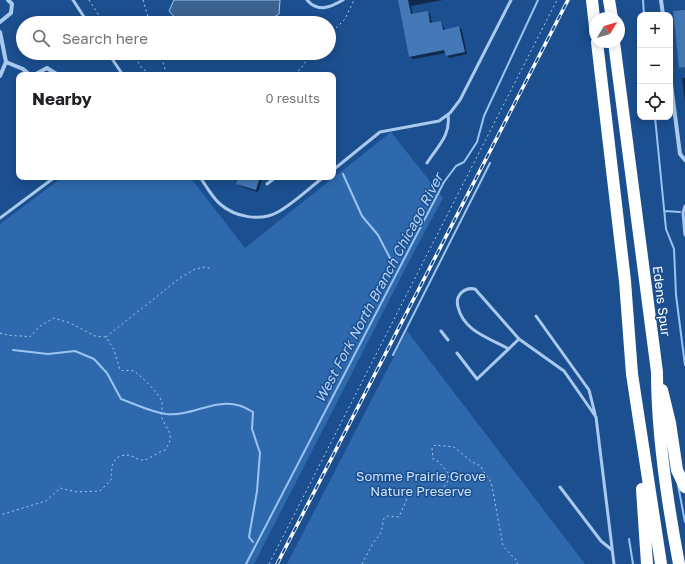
<!DOCTYPE html>
<meta charset="utf-8">
<style>
:root{--surface:#fff;--page:#f6f6f6;--text:#202124;--muted:#757577;--line:#e0e0e0}
body{margin:0;font-family:"Golos Text",sans-serif;background:var(--page);color:var(--text)}
.controls{position:absolute;right:12px;top:12px;display:grid;overflow:hidden;border-radius:8px;box-shadow:0 2px 10px #0003}
.controls button{width:36px;height:36px;display:grid;place-items:center;padding:0;border:0;border-bottom:1px solid var(--line);background:var(--surface);color:var(--text);font:20px sans-serif}
.compass{position:absolute;left:589px;top:12px;width:36px;height:36px;border-radius:50%;background:var(--surface);box-shadow:0 2px 10px #0003;rotate:52deg}
.list{margin:0;padding:0;list-style:none}
h2{display:flex;justify-content:space-between;align-items:center;height:52px;margin:0;padding:0 16px;font-size:17px}
h2 small{font-size:13px;font-weight:400;color:var(--muted)}
.icon{flex:none;width:22px;height:22px;fill:none;stroke:currentColor;stroke-width:2;stroke-linecap:round;stroke-linejoin:round}
.map{position:relative;flex:none;width:685px;height:564px;overflow:hidden}
.search{position:absolute;background:var(--surface);box-shadow:0 2px 10px #0003;left:16px;top:16px;width:320px;height:44px;display:flex;align-items:center;gap:10px;box-sizing:border-box;padding:0 14px;border-radius:22px;color:var(--muted);font-size:15px}
.panel{position:absolute;background:var(--surface);box-shadow:0 2px 10px #0003;left:16px;top:72px;width:320px;height:108px;border-radius:8px}
.map>svg:first-child{display:block}
</style>
<div class="map">
<svg width="685" height="564" viewBox="0 0 685 564">
<rect width="100%" height="100%" fill="#1b4f8f"/>
<!-- green -->
<path fill="#2e69ad" d="M391,132l52,66 -29,54 -160,312h-254v-340l63,-47h127l55,71z
M407,331l178,233h-298z"/>
<!-- water -->
<path fill="#3c6290" stroke="#9cc4f0" d="M174,0h106l-1,14c-21,15 -69,9 -96,9l-5,-2 -9,-10z"/>
<!-- shadow -->
<path fill="#0007" d="M399,0h44l-32,6 2,9 15,-3 2,2 2,10 9,-2 4,8 14,-3 3,3 5,24 -18,4 -3,-5 -33,6 -3,-2z
M682,78h3v25z
M240,177h23l-5,15 -18,-6 -2,-2z"/>
<g fill="none" stroke-linecap="round" stroke-linejoin="round">
<!-- stream -->
<path stroke="#9cc4f0" stroke-width="2" d="M643,0l1,15
M655,117l11,112 8,20 2,46 9,70
M343,174l19,42 16,19 12,23 6,2
M665,211l15,1
M13,350l35,4 27,-3 19,8 13,14 14,26c14,5 30,13 45,15 32,3 55,-23 87,-2l-1,17 8,24 -3,38 -8,46 4,5
M393,355l97,-192
M678,485l7,37
M629,539l4,25
M246,564l198,-382 12,-16 8,-4 13,-20 7,-26 54,-116"/>
</g>
<!-- building -->
<path fill="#4478b7" d="M398,0h10l3,14 17,-3 2,12 11,-2 2,9 16,-4 6,26 -19,4 -2,-6 -35,7z
M685,10v57l-6,1 -6,-57z
M239,177h21l-4,13 -20,-6z"/>
<g fill="none" stroke-linecap="round" stroke-linejoin="round">
<!-- path -->
<path stroke="#a9c9ee" stroke-width="1" stroke-dasharray="2 3" stroke-linecap="butt" d="M89,0l11,17 9,6
M143,0l7,23
M329,35l16,-16 9,-19
M133,53l8,14 9,8
M160,53l7,22
M295,75l18,-22
M0,333c11,4 19,2 30,4l10,-11 14,-8 16,5 25,13 11,1 8,13 6,20c5,2 9,-1 13,1 6,2 26,23 28,29 3,6 -1,12 1,18 5,13 14,16 3,32 -7,2 -16,9 -20,10 -12,1 -12,-10 -29,-2l-4,8 -1,14 -11,11 -23,1 -17,-4 -14,13 -46,14
M106,337l74,-59 15,-9 11,-2 5,2
M269,564l288,-564
M362,564l11,-21 8,-10 3,-15 4,-2 11,1 10,-23 13,-5 19,1 6,-7 2,-9 -10,-12 -6,-3 -1,-11 3,-3 19,2 18,15 9,4c2,8 9,11 11,20l11,60 14,15v3"/>
<!-- service -->
<path stroke="#a9c9ee" stroke-width="3" d="M73,0l15,23
M307,0c11,13 24,7 36,0
M108,53l15,22
M427,163c11,-17 24,-28 21,-48
M333,170l47,-38 59,-11 11,-8 10,-13 51,-100
M200,177c6,9 12,20 20,27 15,13 40,18 58,8 16,-9 31,-24 46,-35
M267,184l9,-7
M685,206l-2,7 2,22
M0,218l55,-41
M536,316l53,74 6,24
M441,331l7,9
M509,349c-19,-11 -45,-17 -51,-42 -1,-4 -1,-10 3,-14 4,-4 9,-5 14,-4l44,50
M457,353l20,26 42,-40 45,32 32,46 18,147
M560,487l41,54 11,9"/>
<!-- minor -->
<path stroke="#a9c9ee" stroke-width="4" d="M661,0l2,15
M0,22l11,-9 1,-9 -4,-4
M0,32l6,30
M6,62l17,7 7,6
M34,75l13,-7 11,7
M0,76l6,-14
M670,76l10,78 5,6"/>
<!-- motorway -->
<path stroke="#fff" stroke-width="12" d="M592,0l3,27
M609,0l3,18
M597,42l28,239 7,93 29,190
M614,42l43,330c0,64 10,129 22,192
M662,390l8,33 7,47 8,17
M642,489l5,75"/>
<defs>
<path id="rail" d="M277,564l291,-564"/>
</defs>
<!-- rail casing -->
<use href="#rail" stroke="#fff" stroke-width="3.5"/>
<!-- rail -->
<use href="#rail" stroke="#1b4f8f" stroke-width="2" stroke-dasharray="6" stroke-linecap="butt"/>
</g>
<g text-anchor="middle" stroke-width="3" stroke-linejoin="round" paint-order="stroke">
<!-- street labels -->
<g font-size="13" fill="#fff" stroke="#1b4f8f">
<text transform="translate(662 301) rotate(83)" y="5">Edens Spur</text>
</g>
<!-- park labels -->
<g font-size="13" fill="#cfe3fa" stroke="#1b4f8f">
<text x="421" y="481">Somme Prairie Grove<tspan x="421" dy="15">Nature Preserve</tspan></text>
</g>
<!-- water labels -->
<g font-size="14" font-style="italic" fill="#b5d3f5" stroke="#1b4f8f">
<text transform="translate(379 288) rotate(-62)" y="5">West Fork North Branch Chicago River</text>
</g>
</g>
</svg>
<div class="controls">
<button>+</button>
<button>−</button>
<button><svg class="icon" aria-label="locate" viewBox="0 0 24 24"><circle cx="12" cy="12" r="6"/><path d="M12 2v4M12 18v4M2 12h4M18 12h4"/></svg></button>
</div>
<svg class="compass" viewBox="-18 -18 36 36"><path d="M0-13l5 13h-10z" fill="#e53935"/><path d="M0 13l5-13h-10z" fill="#757577"/></svg>
<div class="search"><svg class="icon" aria-label="search" viewBox="0 0 24 24"><circle cx="10" cy="10" r="6"/><path d="M15 15l6 6"/></svg>Search here</div>
<section class="panel">
<h2>Nearby<small>0 results</small></h2>
<ul class="list">
</ul>
</section>
</div>
